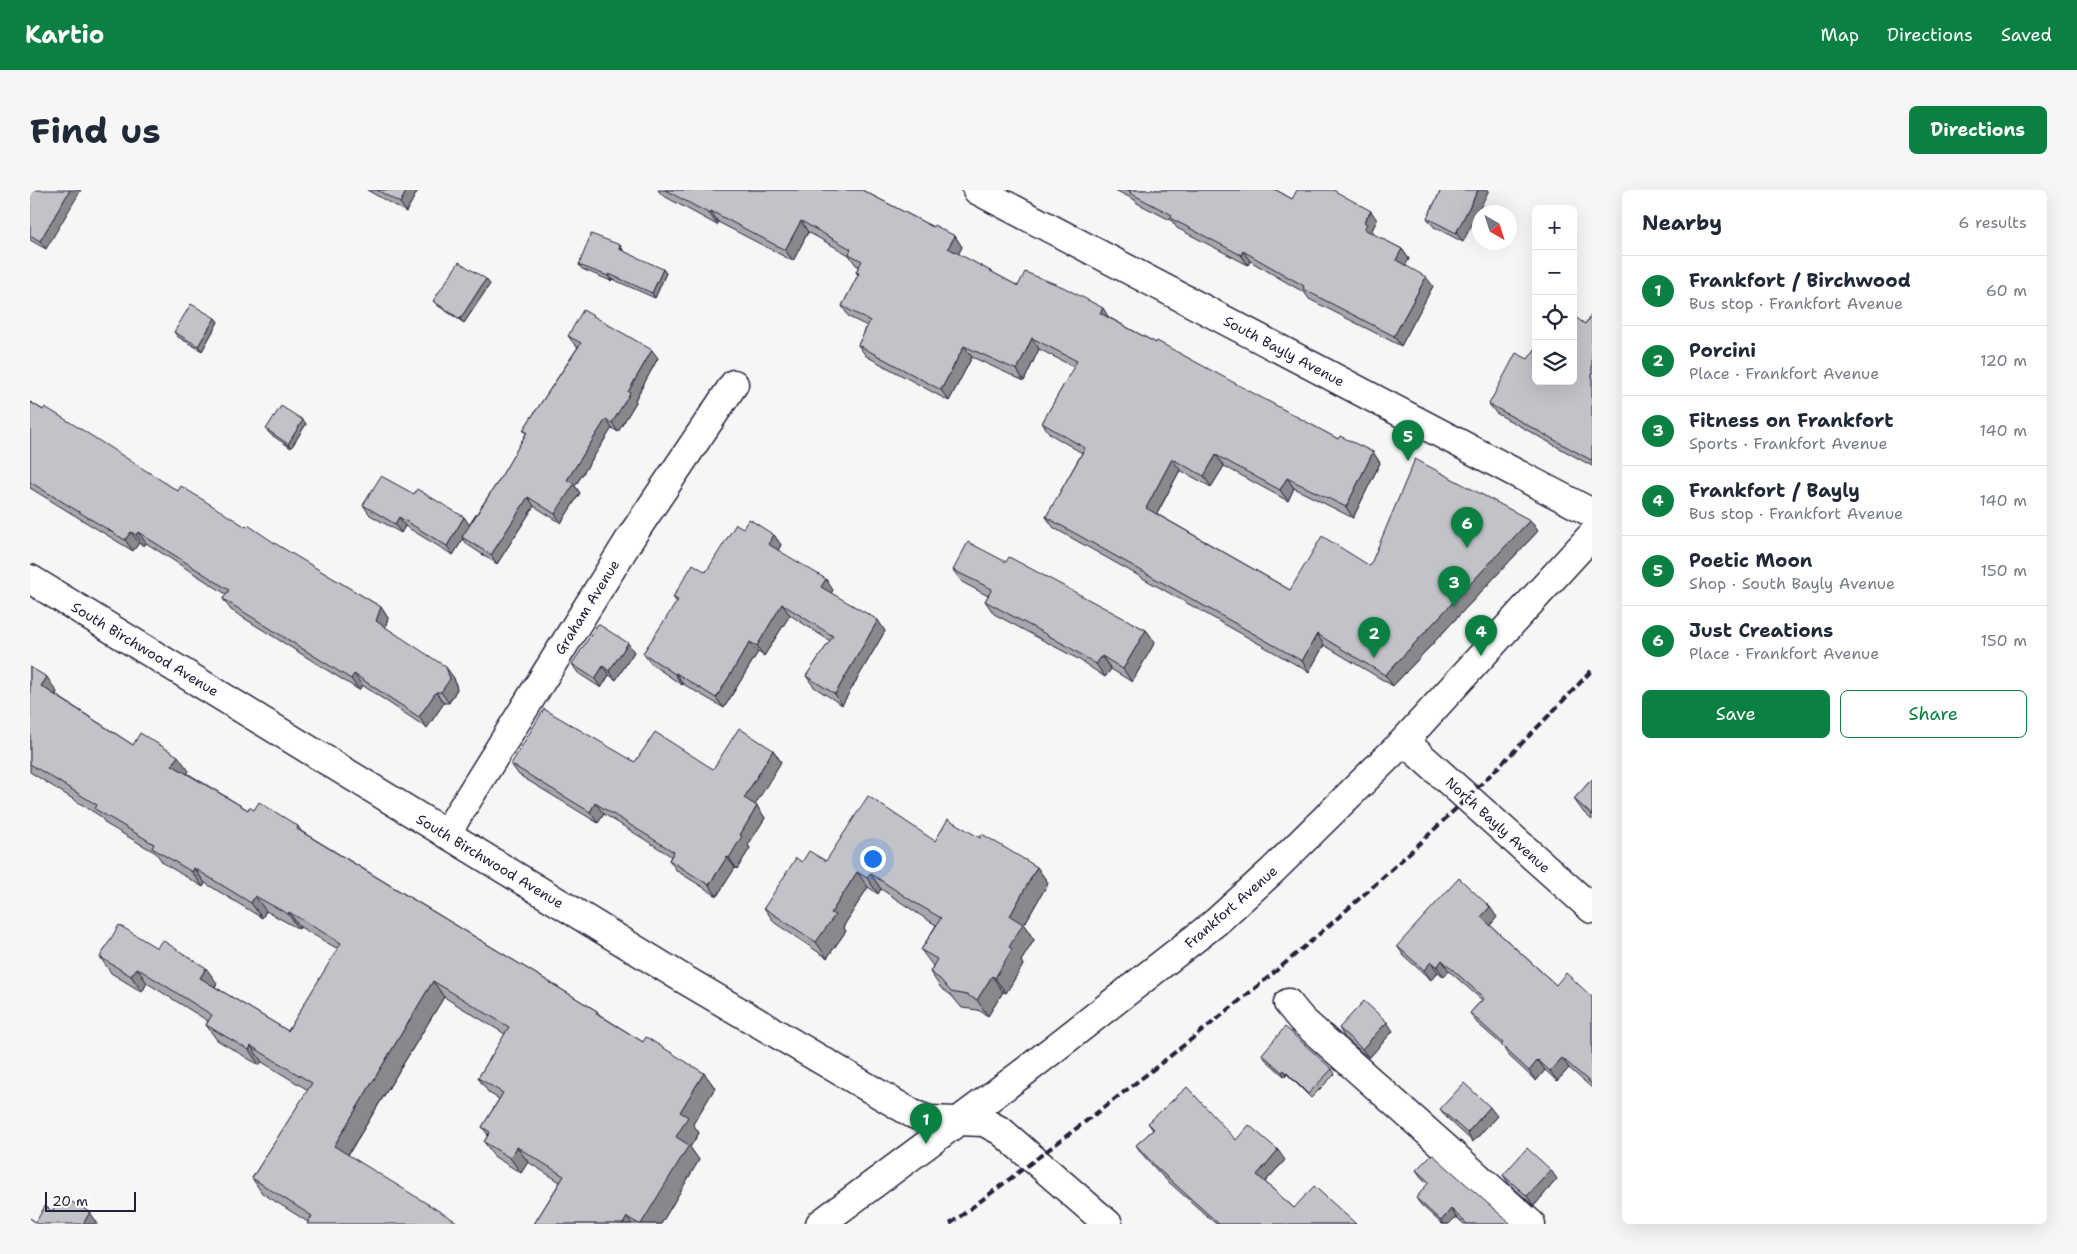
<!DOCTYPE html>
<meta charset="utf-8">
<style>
:root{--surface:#fff;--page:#f6f6f7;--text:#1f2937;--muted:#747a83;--line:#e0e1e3;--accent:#0b8043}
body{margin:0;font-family:"Shantell Sans",sans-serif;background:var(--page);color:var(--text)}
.controls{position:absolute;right:15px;top:15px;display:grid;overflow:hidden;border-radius:8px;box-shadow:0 5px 20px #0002}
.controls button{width:45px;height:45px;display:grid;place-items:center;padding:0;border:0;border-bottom:1px solid var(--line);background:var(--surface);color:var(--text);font:25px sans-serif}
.compass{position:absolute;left:1442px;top:15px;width:45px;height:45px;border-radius:50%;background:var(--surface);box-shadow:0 5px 20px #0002;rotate:141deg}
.scale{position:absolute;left:15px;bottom:12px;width:91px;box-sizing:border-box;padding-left:5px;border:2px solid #22223b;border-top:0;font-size:14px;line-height:18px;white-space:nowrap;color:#22223b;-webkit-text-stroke:4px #fff;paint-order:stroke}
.you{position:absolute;left:842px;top:668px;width:18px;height:18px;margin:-12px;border:4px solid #fff;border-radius:50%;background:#1a73e8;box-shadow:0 0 0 8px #1a73e833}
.badge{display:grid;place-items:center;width:32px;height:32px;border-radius:50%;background:var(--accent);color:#fff;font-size:16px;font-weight:700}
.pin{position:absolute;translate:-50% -41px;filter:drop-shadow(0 1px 2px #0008)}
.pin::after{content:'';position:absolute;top:26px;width:18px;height:15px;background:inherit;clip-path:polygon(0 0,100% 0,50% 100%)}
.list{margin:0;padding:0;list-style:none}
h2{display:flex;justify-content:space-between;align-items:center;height:65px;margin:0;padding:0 20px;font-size:21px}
h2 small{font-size:16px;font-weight:400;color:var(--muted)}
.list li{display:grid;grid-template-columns:32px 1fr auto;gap:15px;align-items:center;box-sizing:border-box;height:70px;padding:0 20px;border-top:1px solid var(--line)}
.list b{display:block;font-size:19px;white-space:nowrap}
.list p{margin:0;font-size:16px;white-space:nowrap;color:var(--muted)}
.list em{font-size:16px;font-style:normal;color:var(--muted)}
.actions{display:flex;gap:10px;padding:15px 20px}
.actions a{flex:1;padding:11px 0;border:1px solid var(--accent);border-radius:8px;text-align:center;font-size:18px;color:var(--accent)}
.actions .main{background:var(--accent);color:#fff}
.icon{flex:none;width:28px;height:28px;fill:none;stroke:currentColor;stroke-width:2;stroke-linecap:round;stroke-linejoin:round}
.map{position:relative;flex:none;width:1562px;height:1034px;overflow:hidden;border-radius:8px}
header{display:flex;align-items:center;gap:30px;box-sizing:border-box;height:70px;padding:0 25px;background:var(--accent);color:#fff}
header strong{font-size:24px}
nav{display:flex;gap:28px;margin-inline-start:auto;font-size:18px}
.intro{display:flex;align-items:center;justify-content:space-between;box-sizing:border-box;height:120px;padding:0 30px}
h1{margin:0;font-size:35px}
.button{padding:12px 22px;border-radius:8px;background:var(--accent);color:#fff;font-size:18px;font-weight:700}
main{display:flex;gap:30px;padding:0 30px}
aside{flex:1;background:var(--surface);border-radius:8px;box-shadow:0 5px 20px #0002}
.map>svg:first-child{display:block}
</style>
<header>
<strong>Kartio</strong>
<nav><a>Map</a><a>Directions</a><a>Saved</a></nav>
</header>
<div class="intro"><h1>Find us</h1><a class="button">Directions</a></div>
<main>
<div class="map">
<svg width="1562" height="1034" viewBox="0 0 1562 1034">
<rect width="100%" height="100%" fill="#f6f6f7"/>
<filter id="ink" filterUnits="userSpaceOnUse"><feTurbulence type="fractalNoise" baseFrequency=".02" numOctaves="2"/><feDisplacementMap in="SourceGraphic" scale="10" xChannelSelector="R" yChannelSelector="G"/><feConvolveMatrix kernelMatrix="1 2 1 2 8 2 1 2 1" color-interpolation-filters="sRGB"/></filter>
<g filter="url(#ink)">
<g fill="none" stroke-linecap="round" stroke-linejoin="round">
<defs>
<path id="minor" d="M947,0l615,323
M0,389l652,399 231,136 16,6 55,2 17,9 107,93
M1374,551l188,168
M416,644l187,-300 101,-150
M1258,813l14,17 229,204"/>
<path id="primary" d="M790,1034l203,-151 193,-151 56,-51 132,-130 188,-206"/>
</defs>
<!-- minor casing -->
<use href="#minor" stroke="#22223b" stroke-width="31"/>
<!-- primary casing -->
<use href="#primary" stroke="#22223b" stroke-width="31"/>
<!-- minor -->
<use href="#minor" stroke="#fff" stroke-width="28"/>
<!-- primary -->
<use href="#primary" stroke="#fff" stroke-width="28"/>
<!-- rail -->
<path stroke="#22223b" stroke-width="4" stroke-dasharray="8 4" stroke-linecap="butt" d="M920,1034c110,-83 221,-166 327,-254 111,-93 216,-194 315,-300"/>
</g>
<!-- wall -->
<path fill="#a7a7ad" stroke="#22223b" d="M0,0l16,59 -16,-9z
M337,0h51l-12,22z
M628,0h204l71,37 22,9 7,11 -4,7 60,32 92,32 46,25 182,96 35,13 7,11 -27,55 -59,-30 -6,13 -64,-35 -13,21 -31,-17 -23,44 133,76 240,-70 8,11 -145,155 -69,-41 -15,27 -255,-144 -8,-11 36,-64 -32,-19 -8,-11 32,-56 -35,-18 -15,32 -52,-24 -23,44 -83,-45 -8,-11 9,-19 -18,-9 -7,-11 16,-31 -2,-3 3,-6 -3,-1 -7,-10 -41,-23 -15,29 -75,-39 -1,3 -55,-30z
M1085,0h161l16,9 44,-7 41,28 -5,10 1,4 29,15 7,10 -4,6 28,21 -32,60 -92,-47 -4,-6 -55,-32 -2,4 -71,-37 -5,-7 -35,-18 -2,-3z
M1411,0l22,52 -29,-15 -7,-9z
M590,55l3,5v1l43,22 -11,25 -43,-19 -1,2 -29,-12 -3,-4z
M460,94l-26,39 -27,-18 -4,-4z
M1562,124v152l-96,-53 -7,-9 96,-80z
M185,128l3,4 -16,29 -24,-14 -4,-5z
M538,146l90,22 -23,42 1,2 -18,30 -6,-4 -37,58 5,7 -19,30 -27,-17 -37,58 -29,-19 -5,-6 -10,16 -48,-29 -4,7 -31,-18 -7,-10 51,-11 50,23 5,8 30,-45 27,-46 -3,-4 55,-83 -3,-2z
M0,212l148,89 68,36 135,80 7,11 -3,9 69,51 3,11 -8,14h-5l-17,25 -65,-43 -3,5 -128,-80 -8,-11 3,-5 -80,-51 -2,3 -5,-3 -6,8 -103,-63z
M273,230l3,4 -15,24 -21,-14 -4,-5z
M713,338l31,7 7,10 -3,5 55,40 -2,3 54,38 -43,74 -28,-18 -8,-11 24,-35 -40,-26 -26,41 -6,-4 -34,56 -41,-24 -1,1 -31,-21 -8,-11 34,-50 -4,-6 33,-25z
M976,372l140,68 9,12 -23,40 -21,-13 -6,8 -27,-18 -84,-45 -9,-13 3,-5 -26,-14 -9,-12z
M604,462l-18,28 -7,-5 -8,13 -23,-15 -6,-9z
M0,477l27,25 -1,3 77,50 56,26 -2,2 61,37h6l44,16 3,5 296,180 3,4 43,27 61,31 11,15 -22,36 6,9 -9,14 9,13 -38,64h-127l26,-42 -32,-20 -7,11 -26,-16 -11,-15 4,-7 -6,-8 17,-28 -10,-6 -11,-15 27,-44 -61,-37 -96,158 -40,67 -46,-29 -10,-15 56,-88 -46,-28 -3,3 -42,-25 -11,-15 2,-4 -61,-38 -5,9 -31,-19 -11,-16 117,26 -2,4 73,44 50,-82 -38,-22 -1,2 -33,-18 -4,7 -57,-35 -2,4 -40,-24 -7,-10 -50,-29 -6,-8 -70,-44z
M743,560l8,12 -27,43 3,1 8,12 -17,27 2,3 -13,21 -2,-1 -18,28 -40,-25 -8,-11 2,-4 -67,-42 -6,9 -79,-48 -8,-11 124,-2 78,7z
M1562,589v41l-8,-7 -10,-14z
M950,648l57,29 11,16 -24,42 10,15 -13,21 2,4 -17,28 -3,-1 -15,24 -10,-6 -16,-2 -11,-13 -10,-7 -11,-16 3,-6 -12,-16 15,-25 -13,-8 -42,-28 -3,5 -10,-7 -25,40 3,4 -19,27 -52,-35 -11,-15 38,-46 24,-1 109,-20z
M1467,727l-7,8 66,60 36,12v91l-23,-20 -12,13 -12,-11 -9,11 -28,-26 -6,-10 -25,-22 -7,-10 12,-13 -33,-29 -5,6 -6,-5 -7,8 -27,-24 -7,-10z
M1309,838l54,3 -24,27 -24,-20z
M1232,864l70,15 3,5 -24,24 -24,-24 -2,3 -20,-18z
M1410,919l57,7 -24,26 -26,-24z
M1118,933l88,17 49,20 -20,22 29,26 62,16h-140l-53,-47 -21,-23 -6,-9 17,-15z
M1386,980l95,54h-47l-8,-7 -7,7h-7l-21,-19 -5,-7 12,-14 -7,-7z
M1473,985l54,4 -23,27 -25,-22z"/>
<!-- shaded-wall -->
<path fill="#88888d" stroke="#22223b" d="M40,0h11l-35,59 -6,-8z
M377,0h11l-12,22 -6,-9z
M1448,0h11l-26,52 -7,-9z
M681,21l7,11 -1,3 -7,-11z
M1341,21l6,9 -5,10 2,3 -3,6 -7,-10v-7z
M771,31l7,11 -15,29 -8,-11z
M925,46l7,11 -6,12 -8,-11z
M590,55l3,5 -1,4 -3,-5z
M1372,59l7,10 -6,11 -7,-10z
M1213,61l7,10 -2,4 -7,-10z
M633,79l3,4 -11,25 -3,-5z
M579,84l3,5 -1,2 -3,-5z
M1396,87l7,9 -32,60 -7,-10z
M456,89l4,5 -26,39 -4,-4z
M1073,118l7,11 -10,-6z
M185,128l3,4 -16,29 -4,-5z
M1002,148l7,11 -15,32 -7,-11z
M934,156l8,11 -23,44 -8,-11z
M622,160l6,8 -23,42 1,2 -18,30 -6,-9 16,-31z
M576,229l6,9 -37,58 5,7 -19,30 -6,-9 12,-34z
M273,230l3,4 -15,24 -3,-4z
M1343,262l7,11 -27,55 -7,-11z
M1186,265l8,11 -13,21 -7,-11z
M1142,269l8,11 -26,49 -8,-11z
M1257,288l7,10 -6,13 -8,-11z
M498,307l6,9 -37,58 -6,-9z
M369,327l6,9 -4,7 -6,-9z
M434,327l7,10 -9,10 1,2 -10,16 -6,-9z
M1500,330l8,11 -145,155 -8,-11z
M101,342l8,11 -6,8 -8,-11z
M108,342l8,11 -2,3 -8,-11z
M744,345l7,10 -5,9 -8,-10z
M796,389l7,11 -5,8 -7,-11z
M752,414l8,11 -26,41 -7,-10z
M351,417l7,11 -4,13 -8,-10z
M848,430l7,11 -43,74 -7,-11z
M1116,440l9,12 -23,40 -9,-13z
M1287,444l7,11 -15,27 -7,-11z
M720,452l8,10 -34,56 -8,-10z
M598,453l6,9 -18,28 -7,-9z
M1072,466l9,13 -6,8 -9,-13z
M573,476l6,9 -8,13 -6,-9z
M416,477l8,11 3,11 -8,14 -8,-11z
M646,483l7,11 -1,1 -7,-11z
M324,484l8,11 -3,5 -8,-11z
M17,487l10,15 -5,9 -11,-15z
M406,502l8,11 -17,25 -8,-11z
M743,560l8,12 -29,48 -8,-12z
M148,566l11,15 -6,9 -11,-15z
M565,613l9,11 -6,9 -8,-11z
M727,616l8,12 -17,27 2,3 -13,21 -8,-11 11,-23z
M697,667l8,11 -18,28 -8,-11z
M1007,677l11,16 -24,42 10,15 -13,21 2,4 -17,28 -11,-15 14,-31 1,-31z
M164,678l11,15 -2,4 -11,-15z
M827,682l11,15 -25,40 3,4 -19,27 -11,-16 15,-29z
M840,683l11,16 -3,5 -11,-16z
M225,706l11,15 -4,7 -11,-15z
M1460,717l7,10 -9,11 -7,-11z
M259,722l11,15 -1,2 -11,-15z
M1412,770l7,11 -5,6 -7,-10z
M1401,772l7,10 -7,8 -7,-10z
M107,778l10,15 -5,9 -11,-16z
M176,778l11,15 -7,10 -10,-15z
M962,786l11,16 -15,24 -11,-16z
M403,791l11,16 -100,164 -10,-15z
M1357,832l6,9 -24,27 -7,-9z
M221,856l11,16 -3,3 -10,-15z
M1532,868l7,10 -12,13 -7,-10z
M1508,870l7,10 -9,11 -7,-10z
M1254,880l3,4 -2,3 -3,-5z
M674,883l11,15 -22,36 6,9 -9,14 9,13 -38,64h-20l35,-87 4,-25z
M1460,917l7,9 -24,26 -6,-9z
M487,957l11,15 -7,11 -11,-15z
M1248,960l7,10 -22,24 -6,-9z
M1521,980l6,9 -23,27 -7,-10z
M1421,1019l5,8 -7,7h-6l-2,-3z
M60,1022l8,12h-15z
M597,1027l5,7h-9z"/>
<!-- building -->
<path fill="#c2c2c9" stroke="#22223b" d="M0,0h40l-30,51 -10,-6z
M347,0h30l-7,13z
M635,0h197l71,37 1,-2 21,11 -7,12 70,38 7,-14 38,15 40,21 -3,5 56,30 1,-2 181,98 2,-3 33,16 -27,55 -59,-29 -7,12 -64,-35 -12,21 -32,-17 -26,49 144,82 32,-54 48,30 45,-107 115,61 -145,155 -68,-41 -15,27 -256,-144 39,-69 -43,-25 35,-62 -45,-23 -15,32 -53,-24 -23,44 -83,-45 12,-24 -28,-15 17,-33 -3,-1 6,-11 -13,-7 2,-5 -50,-28 -16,29 -74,-39 -1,3z
M1098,0h148l16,9 5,-9h36l38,21 -7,11 3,2 -3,5 38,20 -6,11 30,17 -32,59 -91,-47 1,-3 -61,-35 -2,4 -71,-37 2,-3 -42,-22 1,-1z
M1411,0h37l-22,43 -29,-15z
M561,44l29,11 -1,4 44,20 -11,24 -43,-19 -1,2 -29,-11z
M429,72l27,17 -26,40 -27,-18z
M161,114l24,14 -17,28 -24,-14z
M553,120l69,40 -24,42 2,1 -18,30 -6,-4 -39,61 7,4 -19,30 -27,-17 -37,58 -29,-18 37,-57 28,-48 -4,-2 58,-87 -13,-7z
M1562,124v145l-1,1 -102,-56 27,-51 12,6 8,-11v33h37v-60l2,-4 10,7z
M0,212l13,8 2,-3 31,19 102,65 3,-5 65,41 2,-2 28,19 105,63 -5,14 70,46 4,12 -9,13h-5l-17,25 -65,-43 -3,5 -128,-80 6,-9 -91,-58 -2,3 -5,-3 -6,8 -95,-58z
M251,216l22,14 -15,24 -22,-15z
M351,286l33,18 3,-5 47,28 -17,29 -48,-29 -4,7 -32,-19z
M719,329l25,16 -6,9 58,35 -5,8 57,33 -43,74 -29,-18 27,-40 -51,-32 -25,42 -7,-4 -34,56 -40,-25 -1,1 -32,-21 35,-53 -5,-3 20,-33 13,8 30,-48 7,4z
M938,352l38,20 3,-5 137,73 -23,39 -21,-13 -6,8 -27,-17 -84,-46 7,-12 -39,-19z
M568,434l30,19 -19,28 -6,-5 -8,13 -23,-15z
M0,477l17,10 -6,9 92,59 7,-12 38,23 -6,9 76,45 1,-3 5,3 5,-8 39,24 -1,3 300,182 -1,2 47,29 3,-5 58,36 -24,39 8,5 -12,20 13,8 -48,79h-2l-12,-7 -4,7h-89l30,-48 -47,-29 -7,11 -26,-16 6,-10 -8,-5 21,-34 -25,-15 31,-51 -76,-46 -99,165 126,78h-153l5,-8 -60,-38 60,-95 -61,-37 -2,4 -43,-25 6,-10 -75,-47 -6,8 -31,-19 19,-32 38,23 5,-8 44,28 -6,10 88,53 53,-88 -52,-31 -1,2 -33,-18 -4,7 -57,-35 -2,4 -40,-24 2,-4 -59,-35 2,-4 -67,-41z
M514,519l91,53 20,-30 58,37 26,-41 34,22 -29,48 13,8 -17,29 2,1 -13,22 -2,-1 -18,28 -40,-25 5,-8 -79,-49 -5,9 -79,-48z
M1562,589v36l-18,-16z
M838,606l67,45 13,-22 32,19 2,-4 55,33 -27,49 13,8 -14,23 3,2 -17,29 -3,-2 -15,24 -10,-5 -16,-3 -11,-13 -10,-7 7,-13 -16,-9 20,-32 -29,-17 -42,-28 -3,5 -10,-6 -26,41 4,2 -19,27 -52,-34 32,-50 6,4 7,-11 17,10z
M1429,688l31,29 -9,10 75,68 10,-12 26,24v87l-30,-26 -12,13 -12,-11 -9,11 -28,-26 2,-2 -33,-30 14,-15 -42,-38 -5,7 -6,-5 -7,8 -27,-24z
M1334,811l23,21 -25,27 -23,-21z
M1255,837l47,42 -24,25 -24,-24 -2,2 -20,-18z
M1434,893l26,24 -23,26 -27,-24z
M1157,897l49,53 13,-15 29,25 -21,25 37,33 20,-22 42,38h-137l-62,-56 -21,-23 18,-16 -6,-6z
M1497,958l24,22 -24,26 -24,-21z
M1402,964l79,70h-44l-16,-15 -10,12 -25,-23 13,-16 -13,-12z
M31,1006l29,16 -7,12h-53v-6l6,4 9,-16 7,5z"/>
</g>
<g text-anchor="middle" stroke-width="4" stroke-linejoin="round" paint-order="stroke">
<!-- street labels -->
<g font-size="14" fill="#22223b" stroke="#fff">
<text transform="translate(1254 161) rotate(28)" y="5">South Bayly Avenue</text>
<text transform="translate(557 417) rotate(-58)" y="5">Graham Avenue</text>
<text transform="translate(115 459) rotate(31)" y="5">South Birchwood Avenue</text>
<text transform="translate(1468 635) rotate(42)" y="5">North Bayly Avenue</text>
<text transform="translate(460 671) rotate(31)" y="5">South Birchwood Avenue</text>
<text transform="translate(1201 717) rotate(-41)" y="5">Frankfort Avenue</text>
</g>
</g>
</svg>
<div class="controls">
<button>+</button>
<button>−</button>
<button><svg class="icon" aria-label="locate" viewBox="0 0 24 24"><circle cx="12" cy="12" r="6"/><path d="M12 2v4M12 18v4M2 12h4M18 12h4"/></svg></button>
<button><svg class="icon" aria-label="layers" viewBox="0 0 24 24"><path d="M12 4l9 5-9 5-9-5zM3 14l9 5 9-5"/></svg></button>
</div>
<svg class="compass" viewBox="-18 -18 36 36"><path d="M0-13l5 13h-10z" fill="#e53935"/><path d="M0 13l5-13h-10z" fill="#747a83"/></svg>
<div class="scale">20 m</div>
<div class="you"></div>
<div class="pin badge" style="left:896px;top:954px">1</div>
<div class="pin badge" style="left:1344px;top:468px">2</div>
<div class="pin badge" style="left:1424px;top:417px">3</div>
<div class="pin badge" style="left:1451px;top:466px">4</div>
<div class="pin badge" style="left:1378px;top:271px">5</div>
<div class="pin badge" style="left:1437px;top:358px">6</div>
</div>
<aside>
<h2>Nearby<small>6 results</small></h2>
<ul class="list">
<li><span class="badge">1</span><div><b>Frankfort / Birchwood</b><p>Bus stop · Frankfort Avenue</p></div><em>60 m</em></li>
<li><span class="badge">2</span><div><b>Porcini</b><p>Place · Frankfort Avenue</p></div><em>120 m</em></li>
<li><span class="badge">3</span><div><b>Fitness on Frankfort</b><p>Sports · Frankfort Avenue</p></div><em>140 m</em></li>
<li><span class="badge">4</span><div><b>Frankfort / Bayly</b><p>Bus stop · Frankfort Avenue</p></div><em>140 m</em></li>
<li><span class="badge">5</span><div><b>Poetic Moon</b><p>Shop · South Bayly Avenue</p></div><em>150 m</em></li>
<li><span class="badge">6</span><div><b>Just Creations</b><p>Place · Frankfort Avenue</p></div><em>150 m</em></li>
</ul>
<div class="actions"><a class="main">Save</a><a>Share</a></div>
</aside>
</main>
